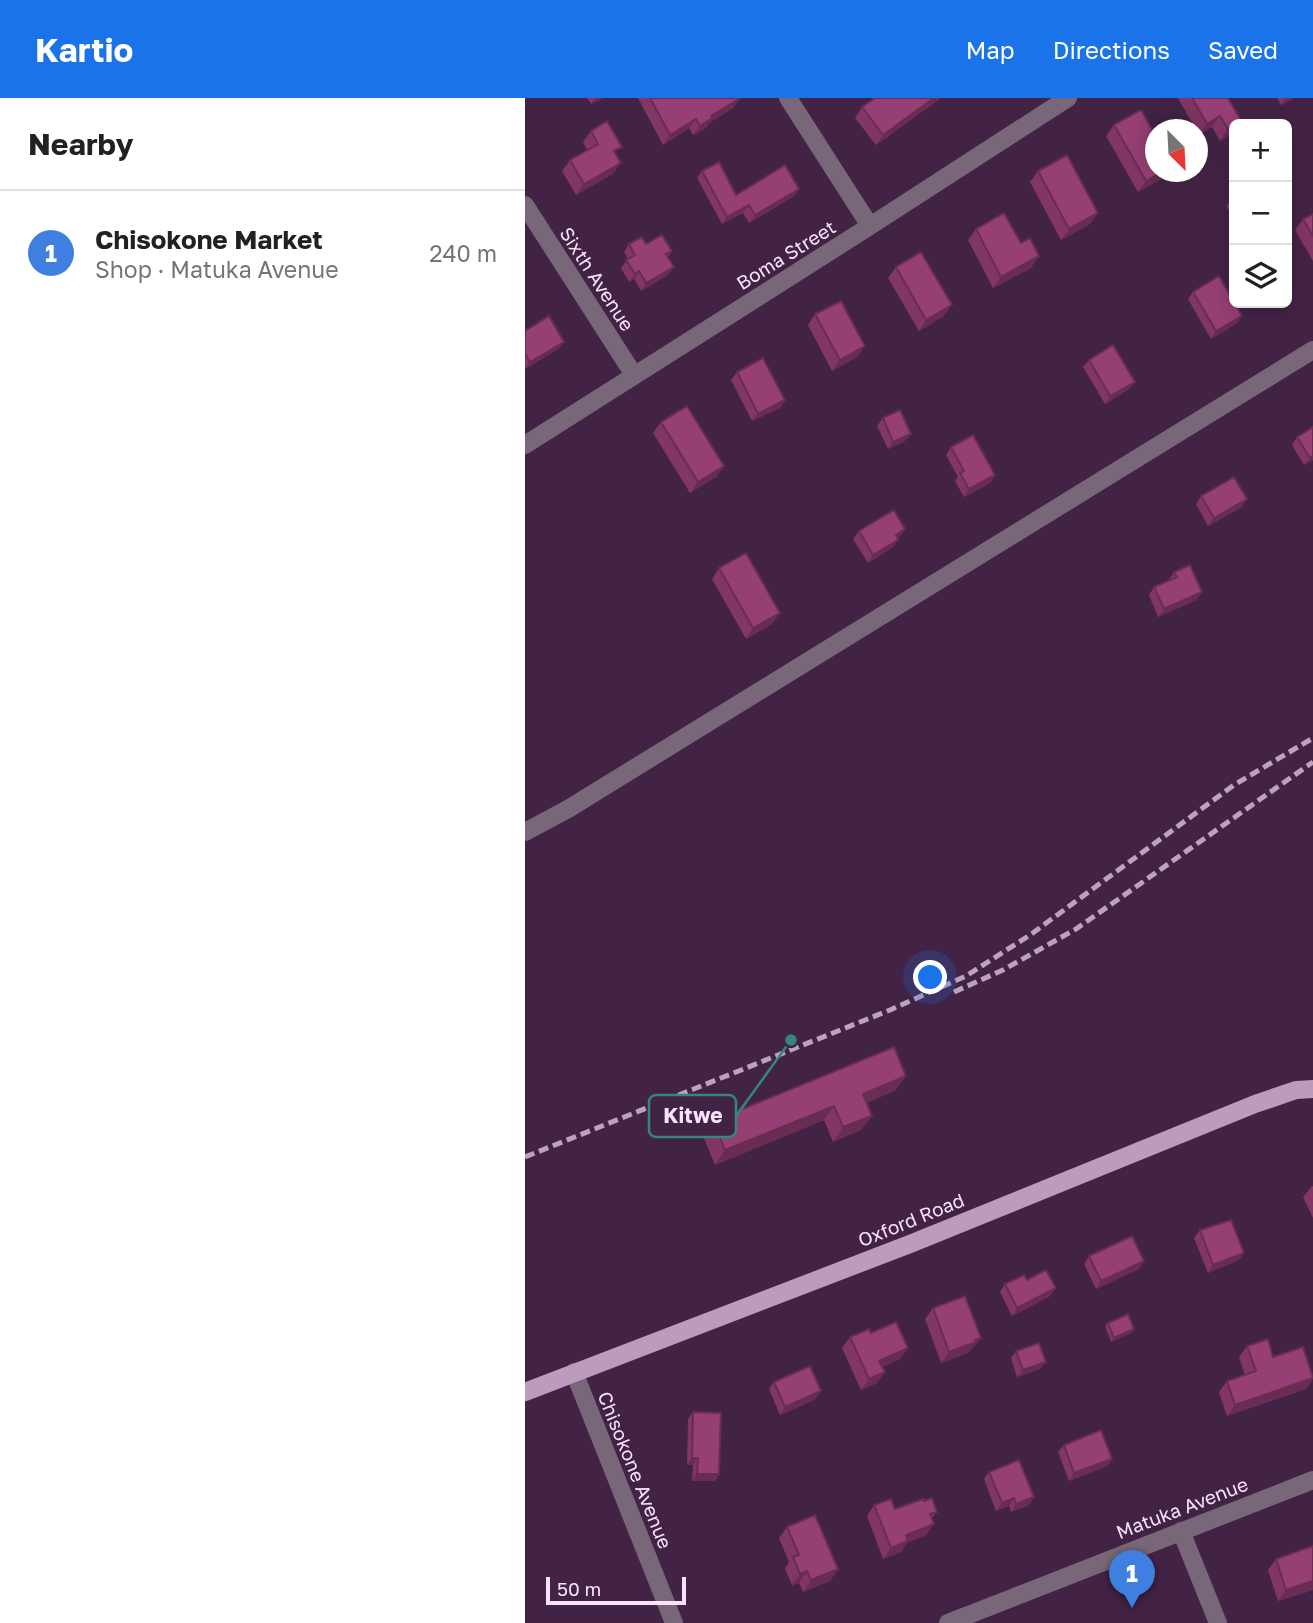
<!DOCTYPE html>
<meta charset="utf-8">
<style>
:root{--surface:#fff;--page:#f6f6f6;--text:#202124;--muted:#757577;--line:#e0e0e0;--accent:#1a73e8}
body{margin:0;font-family:"Golos Text",sans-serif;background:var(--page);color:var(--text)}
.controls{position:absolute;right:21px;top:21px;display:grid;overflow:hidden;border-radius:10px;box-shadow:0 4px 18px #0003}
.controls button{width:63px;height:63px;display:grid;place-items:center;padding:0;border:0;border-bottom:2px solid var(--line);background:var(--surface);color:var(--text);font:35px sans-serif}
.compass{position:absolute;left:620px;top:21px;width:63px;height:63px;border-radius:50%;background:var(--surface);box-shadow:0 4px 18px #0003;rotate:156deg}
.scale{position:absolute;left:21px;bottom:18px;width:140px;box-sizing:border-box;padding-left:7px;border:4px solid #f8e3f9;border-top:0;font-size:19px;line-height:24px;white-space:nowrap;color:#f8e3f9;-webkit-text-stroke:5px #432345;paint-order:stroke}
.you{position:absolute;left:406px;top:880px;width:24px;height:24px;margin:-18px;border:5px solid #fff;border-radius:50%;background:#1a73e8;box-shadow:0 0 0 10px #1a73e833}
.badge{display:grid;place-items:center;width:46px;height:46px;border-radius:50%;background:var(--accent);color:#fff;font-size:23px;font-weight:700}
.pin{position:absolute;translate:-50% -58px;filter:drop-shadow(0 2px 4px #0008)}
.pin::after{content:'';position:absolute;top:37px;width:24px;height:21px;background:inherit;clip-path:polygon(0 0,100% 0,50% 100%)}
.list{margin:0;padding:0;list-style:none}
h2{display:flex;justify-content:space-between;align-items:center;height:91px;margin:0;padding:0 28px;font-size:30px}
h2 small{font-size:23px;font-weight:400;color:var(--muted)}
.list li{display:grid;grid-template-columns:46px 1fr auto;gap:21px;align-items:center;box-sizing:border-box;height:126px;padding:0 28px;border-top:2px solid var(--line)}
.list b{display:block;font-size:26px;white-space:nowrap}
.list p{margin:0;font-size:23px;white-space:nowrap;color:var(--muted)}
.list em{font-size:23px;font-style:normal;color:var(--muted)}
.icon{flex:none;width:38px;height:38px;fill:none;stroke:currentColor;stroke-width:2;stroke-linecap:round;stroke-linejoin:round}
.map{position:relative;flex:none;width:788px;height:1525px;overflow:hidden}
header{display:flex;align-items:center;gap:42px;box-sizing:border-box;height:98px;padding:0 35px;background:var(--accent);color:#fff}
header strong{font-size:33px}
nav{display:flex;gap:38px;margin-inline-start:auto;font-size:24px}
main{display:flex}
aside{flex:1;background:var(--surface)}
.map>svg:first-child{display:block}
</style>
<header>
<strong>Kartio</strong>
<nav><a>Map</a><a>Directions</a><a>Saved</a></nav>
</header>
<main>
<aside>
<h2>Nearby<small></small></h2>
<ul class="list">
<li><span class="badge" style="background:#3f7fe0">1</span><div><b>Chisokone Market</b><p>Shop · Matuka Avenue</p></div><em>240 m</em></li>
</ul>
</aside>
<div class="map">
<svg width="788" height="1525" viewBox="0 0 788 1525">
<rect width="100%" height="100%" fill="#432345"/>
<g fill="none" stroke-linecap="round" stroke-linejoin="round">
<!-- minor -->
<path stroke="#776778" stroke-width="18" d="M263,0l82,128
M0,107l109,170
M0,347l345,-219 198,-128
M0,734l43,-23 745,-459
M49,1274l100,251
M656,1433l37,92
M423,1525l365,-143"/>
<!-- major -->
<path stroke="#bc9bbe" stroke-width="18" d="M0,1294l385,-148 345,-140 41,-14 17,-1"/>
<!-- rail -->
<path stroke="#bca3bd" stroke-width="5" stroke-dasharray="10 5" stroke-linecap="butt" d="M429,894l49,-22 73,-41 237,-167
M0,1059l365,-147 76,-34 64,-41 204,-150 79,-47"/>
</g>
<!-- wall -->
<path fill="#813665" d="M62,0h16l-12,6z
M113,0h101v1l-6,9 -24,15 -3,5 -13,7 -4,-7 -26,17z
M416,0l-65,47 -21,-27 7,-11z
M653,0h50l14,24 -2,2h-6v8l-14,9 -8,-14 -13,8 -1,-5h-2z
M752,0h17l-13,7z
M589,27l42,47h11l-4,6 -25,14 -32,-56z
M66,33l25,23 -3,20 -37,21 -14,-24 8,-11 17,-10 -4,-8z
M177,73l34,24 63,-6 -5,7 -45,27 -6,-10 -21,11 -25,-46z
M513,73l60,42 -8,11 -29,16 -31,-58z
M709,99v22l-8,-13 6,-8z
M788,116v47l-18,-31 8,-11z
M451,131l55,39 -38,20 -25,-48z
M104,146h17l26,7 -4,6 6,10 -6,8 -27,16 -7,-12 -5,3 -8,-14 7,-9 -4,-7z
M371,169l48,49 -25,15 -31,-53z
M668,194l44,31 -26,16 -23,-40z
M290,216l50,32 -8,11 -25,14 -24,-46z
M0,233l33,18 -33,20z
M564,262l40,29 -24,15 -22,-37z
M212,274l48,28 -5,8 -28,13 -21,-41z
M358,320l22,23 -17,8 -11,-23z
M136,324l63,44 -8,11 -26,16 -37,-60z
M772,339l16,23 -9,5 -12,-20z
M426,349l44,28 -5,8 -26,14 -9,-16 3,-4 -12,-22z
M676,398l41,11 -34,19 -12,-22z
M380,431l-5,7 -3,2 -4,9 -25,16 -15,-24 6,-8z
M194,470l53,56 -26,15 -34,-60z
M649,474l28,20 -6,8 -38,17 -9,-22 5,-8 15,-7z
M371,992l-30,13 6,13 -11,14 -28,12 -9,-22 -109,45 -12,-29 10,-15z
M788,1088v32l-10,-21 8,-10z
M675,1132l39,30 -31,13 -14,-35z
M564,1158l55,5 -5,8 -43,20 -12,-25z
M502,1182l23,16 -38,20 -12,-24 5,-8z
M408,1210l48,30 -13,15 -27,10 -16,-44z
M583,1225l26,6 -3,4 -20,9 -6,-16z
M346,1235l37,15 -8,11 -18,8 -5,16 -16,7 -19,-42 8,-11z
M722,1248l26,11 40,21 -7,11 -79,27 -8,-24 8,-11 18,-6 -6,-18z
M491,1253l24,18 -23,8 -6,-19z
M249,1284l42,17 -36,16 -11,-26z
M168,1314l26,62 -4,7h-23l1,-16h-6l1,-46z
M539,1347l48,14 -5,7 -38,15 -11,-29z
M464,1374l45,25 -5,8 -18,7 -2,-6 -13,5 -12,-32z
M399,1403l13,11 -5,6 2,6 -8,11 -19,8 -6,9 -18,7 -16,-43 7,-11 21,4z
M262,1429l51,42 -8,12 -27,11 -4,-9 -7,2 -7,-16 4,-7 -10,-24z
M751,1461l37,31 -35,11 -10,-31z"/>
<!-- shaded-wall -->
<path fill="#692c52" d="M70,0h8l-12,6z
M409,0h7l-65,47 7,-10z
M761,0h8l-13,7z
M214,1l-6,9 -24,15 -3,5 -13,7 7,-9 11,-10z
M695,18l-8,11 -13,8 8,-11z
M171,21l-7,9 -26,17 7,-10z
M709,28v6l-14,9 8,-12z
M96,65l-8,11 -37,21 8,-11z
M637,74h5l-4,6 -25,14 8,-11z
M274,91l-5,7 -45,27 6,-8z
M224,107l-6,8 -21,11 5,-7z
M573,115l-8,11 -29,16 8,-11z
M514,158l-8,12 -38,20 8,-11z
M149,169l-6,8 -27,16 5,-8z
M114,173l-5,8 -5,3 6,-8z
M427,207l-8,11 -25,15 7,-11z
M717,218l-5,7 -26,16 5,-8z
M39,244l-6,7 -33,20 5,-7z
M340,248l-8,11 -25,14 8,-11z
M610,284l-6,7 -24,15 5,-8z
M260,302l-5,8 -28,13 6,-7z
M386,336l-6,7 -17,8 5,-7z
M788,358v4l-9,5 6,-7z
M199,368l-8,11 -26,16 8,-11z
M470,377l-5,8 -26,14 5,-8z
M722,401l-5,8 -34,19 6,-8z
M380,431l-5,7 -10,6 6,-7z
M373,442l-5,7 -25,16 5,-8z
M677,494l-6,8 -38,17 6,-8z
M255,515l-8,11 -26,15 7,-11z
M381,978l-10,14 -44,18 11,-14z
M309,1008l-10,14 -109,45 10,-15z
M347,1018l-11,14 -28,12 10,-15z
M719,1155l-5,7 -31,13 5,-8z
M619,1163l-5,8 -43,20 5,-8z
M531,1190l-6,8 -38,20 5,-8z
M609,1231l-3,4 -20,9 3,-4z
M456,1240l-13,15 -27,10 8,-11z
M383,1250l-8,11 -29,13 8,-11z
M521,1264l-6,7 -23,8 6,-7z
M360,1274l-8,11 -16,7 8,-11z
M788,1280l-7,11 -79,27 8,-11z
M296,1293l-5,8 -36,16 5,-8z
M167,1360h6l-5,7h-6z
M587,1361l-5,7 -38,15 5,-8z
M172,1376h22l-4,7h-23z
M509,1399l-5,8 -18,7 5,-8z
M489,1400l-5,8 -13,5 6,-8z
M409,1426l-8,11 -19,8 -6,9 -18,7 8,-11 15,-13z
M313,1471l-8,12 -27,11 8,-12z
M282,1473l-8,12 -7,2 8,-11z
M788,1483v9l-35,11 8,-11z"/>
<!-- building -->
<path fill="#963f75" stroke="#692c52" stroke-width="2" d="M125,0h89v1l-28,17 1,2 -12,8 -4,-7 -26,16z
M350,0h59l-51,37 -21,-28z
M667,0h36l14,24 -5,2h-3v2l-6,3 -8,-13 -13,8z
M616,12l15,26v36h6l-16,9 -32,-56z
M82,23l15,26 -8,4 7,12 -37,21 -14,-24 28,-16 -7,-13z
M542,57l31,58 -29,16 -31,-58z
M194,64l17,33 49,-30 14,24 -44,26 -6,-10 -22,12 -25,-46z
M479,115l17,30 9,-5 9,18 -38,21 -25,-48z
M788,116v22l-10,-17z
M137,137l10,16 -6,3 8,13 -28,16 -7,-12 -4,3 -9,-14 9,-5 -6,-11 13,-7 4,7z
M396,154l31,53 -26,15 -30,-53z
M694,178l23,40 -26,15 -23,-39z
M316,203l24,45 -25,14 -25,-46z
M24,218l15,26 -34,20 -5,-8v-23z
M588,247l22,37 -25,14 -21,-36z
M238,260l22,42 -27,14 -21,-42z
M162,308l37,60 -26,16 -37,-60z
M375,312l11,24 -18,8 -10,-24z
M788,329v29l-3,2 -13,-21z
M448,337l22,40 -26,14 -9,-16 4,-2 -13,-24z
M709,379l13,22 -33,19 -13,-22z
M369,412l11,19 -9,6 2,5 -25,15 -14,-24z
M221,455l34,60 -27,15 -34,-60z
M665,467l12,27 -38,17 -10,-22 23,-10 -3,-5z
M369,949l12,29 -43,18 9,22 -29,11 -9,-21 -109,44 -12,-29z
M706,1122l13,33 -31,12 -13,-35z
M607,1138l12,25 -43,20 -12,-25z
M521,1172l10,18 -39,20 -12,-24 19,-9 3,5z
M440,1198l16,42 -6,2 1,2 -27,10 -16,-44z
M603,1216l6,15 -20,9 -6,-15z
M371,1224l12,26 -29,13 6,11 -16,7 -19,-42 19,-8 2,4z
M743,1241l5,18 30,-10 10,31 -78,27 -8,-24 29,-10 -9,-25z
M514,1245l7,19 -23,8 -7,-19z
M285,1268l11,25 -36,16 -11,-25z
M168,1314l28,1 -2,61h-22l1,-16h-6z
M576,1332l11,29 -38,14 -10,-28z
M494,1362l15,37 -18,7 -2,-6 -12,5 -13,-31z
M407,1400l5,14 -7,2 4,10 -28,11 2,6 -17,7 -17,-43 17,-6 4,10 28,-10 1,2z
M290,1417l23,54 -27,11 -4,-9 -7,3 -7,-17 6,-2 -12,-28z
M788,1448v35l-27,9 -10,-31z"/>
<g text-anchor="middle" stroke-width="5" stroke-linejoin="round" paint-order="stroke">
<!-- street labels -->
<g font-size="19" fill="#f8e3f9" stroke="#432345">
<text transform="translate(261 157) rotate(-32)" y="7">Boma Street</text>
<text transform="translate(72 181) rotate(57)" y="7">Sixth Avenue</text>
<text transform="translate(386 1122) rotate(-22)" y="7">Oxford Road</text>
<text transform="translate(110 1372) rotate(68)" y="7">Chisokone Avenue</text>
<text transform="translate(657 1410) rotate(-21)" y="7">Matuka Avenue</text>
</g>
</g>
<!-- callouts -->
<path fill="none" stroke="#328683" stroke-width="2.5" d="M266 942L211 1018"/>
<circle fill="#328683" stroke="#432345" stroke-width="2.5" cx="266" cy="942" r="7"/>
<rect fill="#432345" stroke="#328683" stroke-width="2.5" x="124" y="997" width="87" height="42" rx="7"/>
<g font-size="21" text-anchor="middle" font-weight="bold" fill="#f8e3f9">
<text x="168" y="1025">Kitwe</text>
</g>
</svg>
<div class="controls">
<button>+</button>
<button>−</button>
<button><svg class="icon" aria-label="layers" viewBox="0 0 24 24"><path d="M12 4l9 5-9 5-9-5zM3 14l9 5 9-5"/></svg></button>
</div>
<svg class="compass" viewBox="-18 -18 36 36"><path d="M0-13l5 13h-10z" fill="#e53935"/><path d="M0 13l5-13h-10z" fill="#757577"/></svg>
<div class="scale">50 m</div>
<div class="you"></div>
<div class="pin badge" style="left:607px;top:1510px;background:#3f7fe0">1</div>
</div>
</main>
